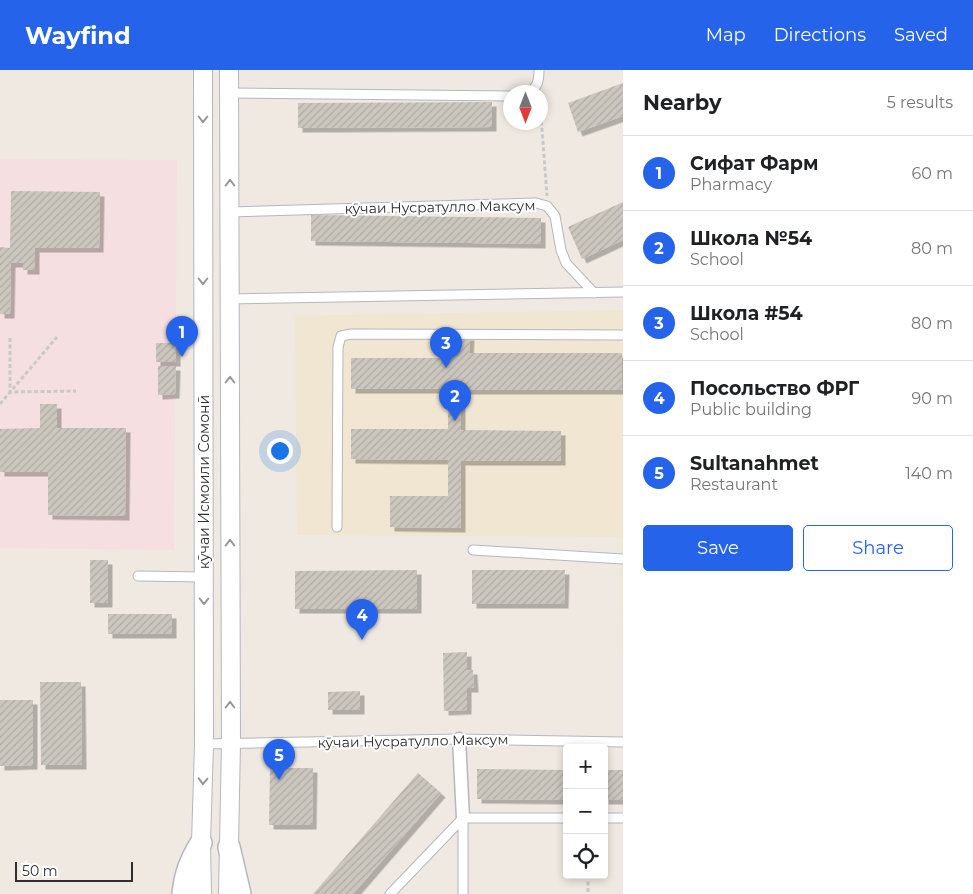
<!DOCTYPE html>
<meta charset="utf-8">
<style>
:root{--surface:#fff;--page:#f6f6f6;--text:#202124;--muted:#757577;--line:#e0e0e0;--accent:#2563eb}
body{margin:0;font-family:Montserrat,sans-serif;background:var(--page);color:var(--text)}
.controls{position:absolute;right:15px;bottom:15px;display:grid;overflow:hidden;border-radius:5px;box-shadow:0 2px 8px #0003}
.controls button{width:45px;height:45px;display:grid;place-items:center;padding:0;border:0;border-bottom:1px solid var(--line);background:var(--surface);color:var(--text);font:25px sans-serif}
.compass{position:absolute;left:503px;top:15px;width:45px;height:45px;border-radius:50%;background:var(--surface);box-shadow:0 2px 8px #0003;rotate:180deg}
.scale{position:absolute;left:15px;bottom:12px;width:118px;box-sizing:border-box;padding-left:5px;border:2px solid #2e2e2e;border-top:0;font-size:14px;line-height:18px;white-space:nowrap;color:#2e2e2e;-webkit-text-stroke:4px #fff;paint-order:stroke}
.you{position:absolute;left:279px;top:380px;width:18px;height:18px;margin:-12px;border:4px solid #fff;border-radius:50%;background:#1a73e8;box-shadow:0 0 0 8px #1a73e833}
.badge{display:grid;place-items:center;width:32px;height:32px;border-radius:50%;background:var(--accent);color:#fff;font-size:16px;font-weight:700}
.pin{position:absolute;translate:-50% -41px;filter:drop-shadow(0 1px 2px #0008)}
.pin::after{content:'';position:absolute;top:26px;width:18px;height:15px;background:inherit;clip-path:polygon(0 0,100% 0,50% 100%)}
.list{margin:0;padding:0;list-style:none}
h2{display:flex;justify-content:space-between;align-items:center;height:65px;margin:0;padding:0 20px;font-size:21px}
h2 small{font-size:16px;font-weight:400;color:var(--muted)}
.list li{display:grid;grid-template-columns:32px 1fr auto;gap:15px;align-items:center;box-sizing:border-box;height:75px;padding:0 20px;border-top:1px solid var(--line)}
.list b{display:block;font-size:19px;white-space:nowrap}
.list p{margin:0;font-size:16px;white-space:nowrap;color:var(--muted)}
.list em{font-size:16px;font-style:normal;color:var(--muted)}
.actions{display:flex;gap:10px;padding:15px 20px}
.actions a{flex:1;padding:11px 0;border:1px solid var(--accent);border-radius:5px;text-align:center;font-size:18px;color:var(--accent)}
.actions .main{background:var(--accent);color:#fff}
.icon{flex:none;width:28px;height:28px;fill:none;stroke:currentColor;stroke-width:2;stroke-linecap:round;stroke-linejoin:round}
.map{position:relative;flex:none;width:623px;height:824px;overflow:hidden}
header{display:flex;align-items:center;gap:30px;box-sizing:border-box;height:70px;padding:0 25px;background:var(--accent);color:#fff}
header strong{font-size:24px}
nav{display:flex;gap:28px;margin-inline-start:auto;font-size:18px}
main{display:flex}
aside{flex:1;background:var(--surface)}
.map>svg:first-child{display:block}
</style>
<header>
<strong>Wayfind</strong>
<nav><a>Map</a><a>Directions</a><a>Saved</a></nav>
</header>
<main>
<div class="map">
<svg width="623" height="824" viewBox="0 0 623 824">
<defs>
<pattern id="building-hatch" width="6" height="6" patternUnits="userSpaceOnUse" patternTransform="scale(1.25)"><rect width="6" height="6" fill="#cbc7bf"/><path d="M-1 1l2-2M0 6l6-6M5 7l2-2" fill="none" stroke="#afaba4"/></pattern>
<filter id="shadow"><feDropShadow dx="4.5" dy="4.5" stdDeviation="0" flood-color="#0004"/></filter>
</defs>
<rect width="100%" height="100%" fill="#efe9e1"/>
<!-- education -->
<path fill="#f0e6d1" d="M623,240v356l-3,-129 -323,-2 -2,-219z"/>
<!-- medical -->
<path fill="#f5dfe0" d="M0,89l177,1 -3,390 -174,-2z"/>
<!-- building -->
<path fill="url(#building-hatch)" filter="url(#shadow)" d="M623,13v33l-45,16 -10,-29z
M492,32v25l-194,1v-25z
M11,121l89,1 -1,56h-64v22h-12v-7h-12l-1,51h-10v-67l10,1z
M623,132v38l-41,19 -14,-32z
M311,145l230,3v26l-230,-3z
M447,266h23l-1,17h153v37h-161v40l100,1v30h-100v67l-71,-1v-31h58v-36l-97,-1v-30h97v-40h-97v-31h96z
M156,273h20v19h-20z
M158,296h18l-1,28 -17,1z
M40,334h17v24h69l-1,88 -77,-1v-43h-48v-43l40,-1z
M90,490h18v43h-18z
M417,500v39h-122v-38z
M472,500h93l-1,34h-92z
M108,544h64v20h-64z
M467,582v18h6l1,18h-7v22l-23,1 -1,-58z
M40,612h41l1,83h-41z
M360,621v19h-32v-18z
M0,630h33v65l-33,1z
M270,698h43l-1,57h-43z
M477,699l90,1v30l-90,-1z
M604,700h19v30h-19z
M418,703l23,20 -88,101h-40z"/>
<g fill="none" stroke-linecap="round" stroke-linejoin="round">
<defs>
<path id="service" d="M529,22c9,-4 10,-13 10,-22
M229,23l281,3
M230,142l306,-9 11,3 8,10 6,34 5,13 28,30
M229,229l394,-7
M337,457l1,-180 3,-11 10,-2 272,1
M473,480l150,9
M138,506l66,1
M204,674l255,-5 164,3
M463,748v76
M604,748h19
M390,824l73,-76h104"/>
<path id="pedestrian" d="M459,669l4,79"/>
<path id="minor" d="M202,824l-1,-51 3,-99 -1,-674
M228,824l3,-150 -2,-674"/>
<path id="tertiary" d="M229,777l11,47
M183,824c2,-20 7,-33 18,-51"/>
</defs>
<!-- service casing -->
<use href="#service" stroke="#b4b7c1" stroke-width="11"/>
<!-- pedestrian casing -->
<use href="#pedestrian" stroke="#b4b7c1" stroke-width="15"/>
<!-- minor casing -->
<use href="#minor" stroke="#b4b7c1" stroke-width="20"/>
<!-- tertiary casing -->
<use href="#tertiary" stroke="#b4b7c1" stroke-width="24"/>
<!-- path -->
<path stroke="#c9c9c9" stroke-width="3" stroke-dasharray="4 2.5" stroke-linecap="butt" d="M540,32l7,94
M10,268v54l66,-1
M0,334l57,-67
M588,805v19"/>
<!-- service -->
<use href="#service" stroke="#fff" stroke-width="9"/>
<!-- pedestrian -->
<use href="#pedestrian" stroke="#fff" stroke-width="12"/>
<!-- minor -->
<use href="#minor" stroke="#fff" stroke-width="18"/>
<!-- tertiary -->
<use href="#tertiary" stroke="#fff" stroke-width="21"/>
</g>
<!-- one-way arrows -->
<defs><path id="oneway-chevron" d="M-2-3.5L2.5 0L-2 3.5" fill="none" stroke-width="1.6" stroke-linecap="round" stroke-linejoin="round" transform="scale(1.25)"/></defs>
<g stroke="#969696">
<use href="#oneway-chevron" transform="translate(203 49) rotate(90)"/>
<use href="#oneway-chevron" transform="translate(230 113) rotate(-90)"/>
<use href="#oneway-chevron" transform="translate(203 211) rotate(90)"/>
<use href="#oneway-chevron" transform="translate(230 310) rotate(-90)"/>
<use href="#oneway-chevron" transform="translate(230 473) rotate(-90)"/>
<use href="#oneway-chevron" transform="translate(204 531) rotate(90)"/>
<use href="#oneway-chevron" transform="translate(230 635) rotate(-90)"/>
<use href="#oneway-chevron" transform="translate(203 711) rotate(92)"/>
</g>
<g text-anchor="middle" stroke-width="4" stroke-linejoin="round" paint-order="stroke">
<!-- street labels -->
<g font-size="14" fill="#2e2e2e" stroke="#fff">
<text transform="translate(440 137) rotate(-1)" y="5">кӯчаи Нусратулло Максум</text>
<text transform="translate(204 412) rotate(-90)" y="5">кӯчаи Исмоили Сомонӣ</text>
<text transform="translate(413 671) rotate(-1)" y="5">кӯчаи Нусратулло Максум</text>
</g>
</g>
</svg>
<div class="controls">
<button>+</button>
<button>−</button>
<button><svg class="icon" aria-label="locate" viewBox="0 0 24 24"><circle cx="12" cy="12" r="6"/><path d="M12 2v4M12 18v4M2 12h4M18 12h4"/></svg></button>
</div>
<svg class="compass" viewBox="-18 -18 36 36"><path d="M0-13l5 13h-10z" fill="#e53935"/><path d="M0 13l5-13h-10z" fill="#757577"/></svg>
<div class="scale">50 m</div>
<div class="you"></div>
<div class="pin badge" style="left:182px;top:287px">1</div>
<div class="pin badge" style="left:455px;top:351px">2</div>
<div class="pin badge" style="left:446px;top:298px">3</div>
<div class="pin badge" style="left:362px;top:570px">4</div>
<div class="pin badge" style="left:279px;top:710px">5</div>
</div>
<aside>
<h2>Nearby<small>5 results</small></h2>
<ul class="list">
<li><span class="badge">1</span><div><b>Сифат Фарм</b><p>Pharmacy</p></div><em>60 m</em></li>
<li><span class="badge">2</span><div><b>Школа №54</b><p>School</p></div><em>80 m</em></li>
<li><span class="badge">3</span><div><b>Школа #54</b><p>School</p></div><em>80 m</em></li>
<li><span class="badge">4</span><div><b>Посольство ФРГ</b><p>Public building</p></div><em>90 m</em></li>
<li><span class="badge">5</span><div><b>Sultanahmet</b><p>Restaurant</p></div><em>140 m</em></li>
</ul>
<div class="actions"><a class="main">Save</a><a>Share</a></div>
</aside>
</main>
